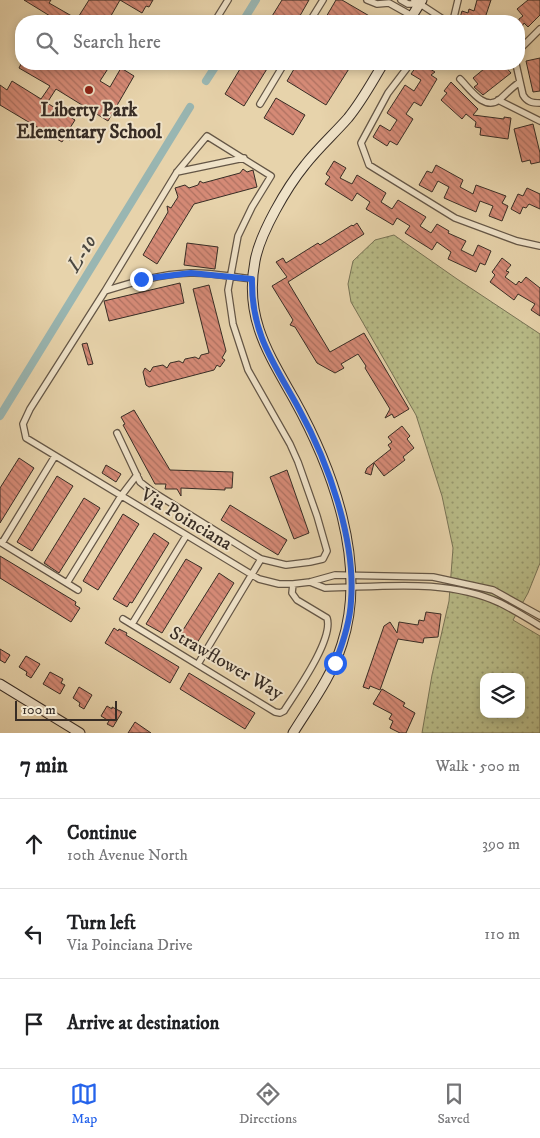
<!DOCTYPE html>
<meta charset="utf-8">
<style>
:root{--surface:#fff;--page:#f2f2f2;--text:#202124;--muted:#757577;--line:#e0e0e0;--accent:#2563eb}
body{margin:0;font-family:"IM FELL DW Pica",serif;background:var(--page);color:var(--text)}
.controls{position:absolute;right:15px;bottom:15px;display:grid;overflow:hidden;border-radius:10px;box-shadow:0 2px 8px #0003}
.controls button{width:45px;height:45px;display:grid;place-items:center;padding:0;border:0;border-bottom:1px solid var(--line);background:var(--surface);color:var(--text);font:25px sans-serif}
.scale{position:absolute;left:15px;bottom:12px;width:102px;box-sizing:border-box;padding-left:5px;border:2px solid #382d25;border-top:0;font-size:14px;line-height:18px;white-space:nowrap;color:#382d25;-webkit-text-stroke:4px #efe2c8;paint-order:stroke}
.stop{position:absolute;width:15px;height:15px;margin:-11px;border:4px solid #2563eb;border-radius:50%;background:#fff}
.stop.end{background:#2563eb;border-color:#fff;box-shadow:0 1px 5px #0008}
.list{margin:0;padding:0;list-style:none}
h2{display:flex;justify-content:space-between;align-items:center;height:65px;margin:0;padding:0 20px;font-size:21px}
h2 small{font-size:16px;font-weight:400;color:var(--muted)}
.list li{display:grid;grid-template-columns:32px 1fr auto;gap:15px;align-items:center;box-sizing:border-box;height:90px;padding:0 20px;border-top:1px solid var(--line)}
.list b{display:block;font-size:19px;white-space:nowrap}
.list p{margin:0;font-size:16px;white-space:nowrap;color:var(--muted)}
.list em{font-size:16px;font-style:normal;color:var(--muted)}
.icon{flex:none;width:28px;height:28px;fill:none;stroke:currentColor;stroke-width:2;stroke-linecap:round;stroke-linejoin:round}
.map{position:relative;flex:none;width:540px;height:733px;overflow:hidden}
.search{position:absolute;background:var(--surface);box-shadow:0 2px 8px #0003;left:15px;right:15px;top:15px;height:55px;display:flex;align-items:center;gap:12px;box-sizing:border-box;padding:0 18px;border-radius:20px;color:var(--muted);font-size:19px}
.sheet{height:335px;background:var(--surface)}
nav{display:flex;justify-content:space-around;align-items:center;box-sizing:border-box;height:70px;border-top:1px solid var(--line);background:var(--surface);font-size:14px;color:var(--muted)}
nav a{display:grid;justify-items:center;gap:2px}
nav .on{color:var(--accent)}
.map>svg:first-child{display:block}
</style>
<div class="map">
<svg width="540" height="733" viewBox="0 0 540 733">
<defs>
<pattern id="grass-dots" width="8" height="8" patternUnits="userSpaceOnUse" patternTransform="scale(1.25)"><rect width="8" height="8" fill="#b8bb87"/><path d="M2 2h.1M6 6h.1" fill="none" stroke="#97986e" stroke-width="1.8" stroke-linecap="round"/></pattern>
<pattern id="building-back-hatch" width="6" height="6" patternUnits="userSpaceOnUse" patternTransform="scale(1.25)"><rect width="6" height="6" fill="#d58a76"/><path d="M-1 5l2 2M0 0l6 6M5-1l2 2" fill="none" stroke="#ae7161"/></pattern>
</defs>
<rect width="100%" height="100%" fill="#e7d3ab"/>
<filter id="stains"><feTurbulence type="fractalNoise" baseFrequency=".004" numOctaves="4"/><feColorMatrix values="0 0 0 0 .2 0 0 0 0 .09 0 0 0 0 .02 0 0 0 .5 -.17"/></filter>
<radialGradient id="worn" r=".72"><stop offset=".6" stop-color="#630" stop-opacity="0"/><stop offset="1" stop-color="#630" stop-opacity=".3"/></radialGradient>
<!-- grass -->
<path fill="url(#grass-dots)" stroke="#787456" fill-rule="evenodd" d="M394,235l63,44 83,55v229l-12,30 -15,27 27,16v97h-118l10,-58 17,-74 4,-53 -11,-52 -26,-81 -65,-113 -3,-18 5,-23 22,-21zM484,677h37v37h-37z"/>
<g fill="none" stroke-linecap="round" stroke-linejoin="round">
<!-- canal -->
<path stroke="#99b6b2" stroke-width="8" d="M243,21l13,-21
M206,81l11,-17
M0,416l190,-309"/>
</g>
<!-- building -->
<path fill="url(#building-back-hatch)" stroke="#382d25" d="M24,0h27l-2,3 28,16 12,-19h31l-12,21h-62l4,-5z
M120,0h33l-4,7 -3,-1 -4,7z
M282,0h27l-12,21h-28z
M336,0h6l36,21h-45l-7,-4z
M477,0h14l-7,21 -7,-2v2h-18l3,-10 6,2 1,-4 5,2z
M528,0h12v15l-12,12 -4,-4 -5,9v-13l4,-3 -6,-7z
M540,58v33l-7,1 -7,-31z
M21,64h90l-11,17 10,6 11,-19 13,8 -26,45 -52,-32 -9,14 28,17 -5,8 5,3 -5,9 -5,-3 -3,5 -62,-37v-20l7,5 5,-9 29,18 9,-13 -31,-18z
M243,64h27l-26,42 -19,-12z
M297,64h55l-26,41 -39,-24z
M418,64h4l13,8 -4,3 6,4 -16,27 -7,-4 -8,12 7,5 -16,26 -7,-4 -3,5 -14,-9 7,-12 10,6 7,-11 -10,-7 18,-28 9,6 7,-11 -10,-6z
M490,64h8l2,2 3,-2 8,9 -28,22 -9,-8 4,-3 -5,-6z
M451,82l27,27 -5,6 31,4v-2l7,1 -3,21 -28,-4 1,-7 -6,-1 1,-5 -10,-8 -4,5 -21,-19 6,-7 -3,-2z
M276,98l29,17 -12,20 -29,-17z
M533,124l7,29v9l-9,2 -1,-4 -8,2 -8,-33z
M334,161l12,7 -6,10 12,6 5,-9 29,18 -5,9 11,7 6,-9 28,17 -6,9 11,7 6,-9 12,7 -1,2 18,8 -5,9 12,6 5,-11 13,6 -6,14 -5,-2 -4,9 -28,-13 3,-7 -14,-10 -5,8 -27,-17 5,-7 -13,-8 -4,7 -27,-16 4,-7 -13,-9 -5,8 -27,-17 5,-7 -4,-3z
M436,165l27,15 -3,7 13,7 3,-9 30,11 -4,7 6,3 -6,15 -13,-5 4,-10 -13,-5 -4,11 -32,-14 5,-11 -11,-6 -6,11 -13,-7 8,-14 5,2z
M243,169l4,3 6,-2 4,17 -63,17 -37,60 -14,-9 25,-43 -1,-6 4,2 7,-11 -3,-9 10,-3 4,3 9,-3 2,-4 3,2 37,-10z
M527,188l13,6v15l-11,-5 -3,4 -3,-1 -3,7 -9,-5 7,-15 5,2z
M357,223l7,11 -76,48 42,70 34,-19 45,76 -15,9 -2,-4 -7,4 5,-9 -25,-41 1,-2 -8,-12 -17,10 3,4 -9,5 -18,-10 -22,-36 -5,-2 3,-5 -21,-34 15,-9 -11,-15 7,-4 3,5 32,-20 2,2 32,-20 1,1z
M187,243l31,4 -3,22 -31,-4z
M502,258l9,7 -5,6 3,1 -4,5 11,8 3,-4 2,2 5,-6 14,11v28l-9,-6 4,-6 -17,-10 -4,6 -24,-18 5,-7 -3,-3z
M180,283l4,20 -75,18 -5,-20z
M209,285l17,66 -4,7 3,2 -5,7 -3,-2 -3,5 -65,17 -3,-2 -3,-13 2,-4 5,4 3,-5 10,-2 4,3 3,-5 9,-2 4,2 2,-4 10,-2 4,2 2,-4 8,-2 -16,-64z
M87,343l6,21 -5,1 -6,-21z
M134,410l36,60 63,2 -1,16h-7v2l-44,-2v8l-4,-7h-12l1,-5h-11l-32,-59 2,-1 -4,-7z
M402,426l8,10 -3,3 7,9 -11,9 2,3 -21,16 -10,-13 -3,12 -6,-2 2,-5 24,-19 -3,-4 4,-3 -4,-5z
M19,458l15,10 -34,55v-35z
M106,465l15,9 -5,8 -14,-9z
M287,470l22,63 -15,6 -24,-62z
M57,476l16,10 -41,65 -15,-9z
M84,498l16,10 -41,65 -15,-10z
M230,505l57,35 -9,15 -57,-35z
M123,514l16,10 -41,66 -15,-9z
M154,533l15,10 -37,60 -2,-1 -3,5 -14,-8z
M0,556l76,46 -1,3 5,3 -9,14 -71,-44z
M186,559l16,9 -40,65 -16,-9z
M219,573l15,10 -37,60 -1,-1 -3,5 -15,-9z
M426,612l15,2 -3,23 -14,1 -1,5 -25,-4 -18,51 -10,-4 -1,3 -6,-2 21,-61 6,-4 7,11 2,-11 19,3 1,-5 5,1z
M114,628l4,3 1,-2 8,4 -1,2 53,32 -9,16 -65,-40z
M0,649l10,6 -5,8 -5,-3z
M26,656l14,8 -9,14 -5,-3 1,-3 -8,-5z
M50,672l13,7 -2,4 4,2 -5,9 -17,-10z
M189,673l66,40 -10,16 -65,-40z
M79,687l13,8 -8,14 -5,-3 1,-3 -7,-5z
M382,689l23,14 -2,3 12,7 -9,20h-6l-10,-5 3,-7 -4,-2 3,-5 -19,-10z
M107,706l5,3v-2l10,5 -9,15 -6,-3 2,-3 -8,-5z
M135,722l16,11h-23z"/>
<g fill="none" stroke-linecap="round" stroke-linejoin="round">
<defs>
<path id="street" d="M367,0l10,4 12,-1 32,18
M401,0l7,4h11
M414,0l32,21
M215,21l13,-21
M310,21l13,-21
M453,21l5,-21
M519,50l21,-21
M410,64l-22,29 -27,50 8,22 86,53 62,23 23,5
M516,64l7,31c4,7 9,8 17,8
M460,79c10,10 24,32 39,21 7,-6 13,-13 21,-18
M498,100l42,21
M260,104l24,-40
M177,172l67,-14
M105,291l-75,118 -7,15 3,14 233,141 20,5h14l17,-2 25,-7 98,2 60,13 47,26
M117,433l23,49 13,10 108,67 25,6 24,-3 13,-3 4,-8 -10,-35 -19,-54 -8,-18 -42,-74 -15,-46 -5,-34 10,-54 14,-29 19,-31 -64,-40 -30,36 -72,119c28,-9 56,-17 85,-18 20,-1 42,4 63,6
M0,542l78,48
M2,543l53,-87
M310,582l15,6c58,-1 121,-10 175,15 14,7 27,15 40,23
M67,583l54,-87 16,-21
M123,619l152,93 5,1 4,-2c12,-19 50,-72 43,-93l-30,-18 -5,-7 1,-9
M132,624l54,-88
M198,664l63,-105"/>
<path id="secondary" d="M409,21l13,-21
M0,684l80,49
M293,733c18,-29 39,-57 49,-89 26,-80 -9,-175 -48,-245 -26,-46 -50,-82 -39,-138 5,-28 32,-74 50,-96 13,-17 29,-31 43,-47 14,-17 24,-36 35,-54"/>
</defs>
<!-- street casing -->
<use href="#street" stroke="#645646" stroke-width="8"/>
<!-- secondary casing -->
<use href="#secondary" stroke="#382d25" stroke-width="11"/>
<!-- street -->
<use href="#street" stroke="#efe2c8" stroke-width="5.5"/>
<!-- secondary -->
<use href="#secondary" stroke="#efe2c8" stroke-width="9"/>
</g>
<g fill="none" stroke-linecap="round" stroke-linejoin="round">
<!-- route -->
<path stroke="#2563eb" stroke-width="6" d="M141,279l50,-6 61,6c-1,55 22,84 47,130 29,53 57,131 52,192 -1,21 -8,42 -16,62"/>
</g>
<!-- markers -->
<circle fill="#8f2418" stroke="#efe2c8" stroke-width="2" cx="89" cy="90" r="5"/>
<g text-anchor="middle" stroke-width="4" stroke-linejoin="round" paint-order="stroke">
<!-- poi labels -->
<g font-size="19" font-weight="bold" fill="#382d25" stroke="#efe2c8">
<text x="89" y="116">Liberty Park<tspan x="89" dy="22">Elementary School</tspan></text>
</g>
<!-- street labels -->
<g font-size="19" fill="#382d25" stroke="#efe2c8">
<text transform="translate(187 518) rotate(31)" y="7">Via Poinciana</text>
<text transform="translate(227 662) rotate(30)" y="7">Strawflower Way</text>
</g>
<!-- water labels -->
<g font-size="20" font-style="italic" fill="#4b4841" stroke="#efe2c8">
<text transform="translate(81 253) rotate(-59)" y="7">L-10</text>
</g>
</g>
<rect width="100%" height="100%" filter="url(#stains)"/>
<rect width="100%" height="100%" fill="url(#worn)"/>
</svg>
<div class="controls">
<button><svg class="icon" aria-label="layers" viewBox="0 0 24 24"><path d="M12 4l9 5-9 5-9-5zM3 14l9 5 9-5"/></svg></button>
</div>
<div class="scale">100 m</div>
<div class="stop" style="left:335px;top:663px"></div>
<div class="stop end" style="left:141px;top:279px"></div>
<div class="search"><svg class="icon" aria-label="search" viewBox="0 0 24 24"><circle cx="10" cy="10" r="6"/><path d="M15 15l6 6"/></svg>Search here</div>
</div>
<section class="sheet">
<h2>7 min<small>Walk · 500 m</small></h2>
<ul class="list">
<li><svg class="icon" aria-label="ahead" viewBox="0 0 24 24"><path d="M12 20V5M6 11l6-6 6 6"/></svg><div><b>Continue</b><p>10th Avenue North</p></div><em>390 m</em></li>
<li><svg class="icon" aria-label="left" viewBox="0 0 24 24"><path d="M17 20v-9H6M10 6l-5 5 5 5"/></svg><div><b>Turn left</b><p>Via Poinciana Drive</p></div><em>110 m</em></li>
<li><svg class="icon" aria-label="arrive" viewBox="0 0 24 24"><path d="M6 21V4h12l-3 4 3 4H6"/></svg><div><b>Arrive at destination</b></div></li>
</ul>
</section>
<nav>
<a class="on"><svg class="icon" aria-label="map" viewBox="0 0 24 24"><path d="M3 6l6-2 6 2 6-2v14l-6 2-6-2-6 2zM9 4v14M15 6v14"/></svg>Map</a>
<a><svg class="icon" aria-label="directions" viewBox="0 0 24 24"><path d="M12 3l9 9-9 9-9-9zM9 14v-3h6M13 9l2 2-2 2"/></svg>Directions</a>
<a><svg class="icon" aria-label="saved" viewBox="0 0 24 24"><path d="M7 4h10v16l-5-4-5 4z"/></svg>Saved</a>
</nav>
